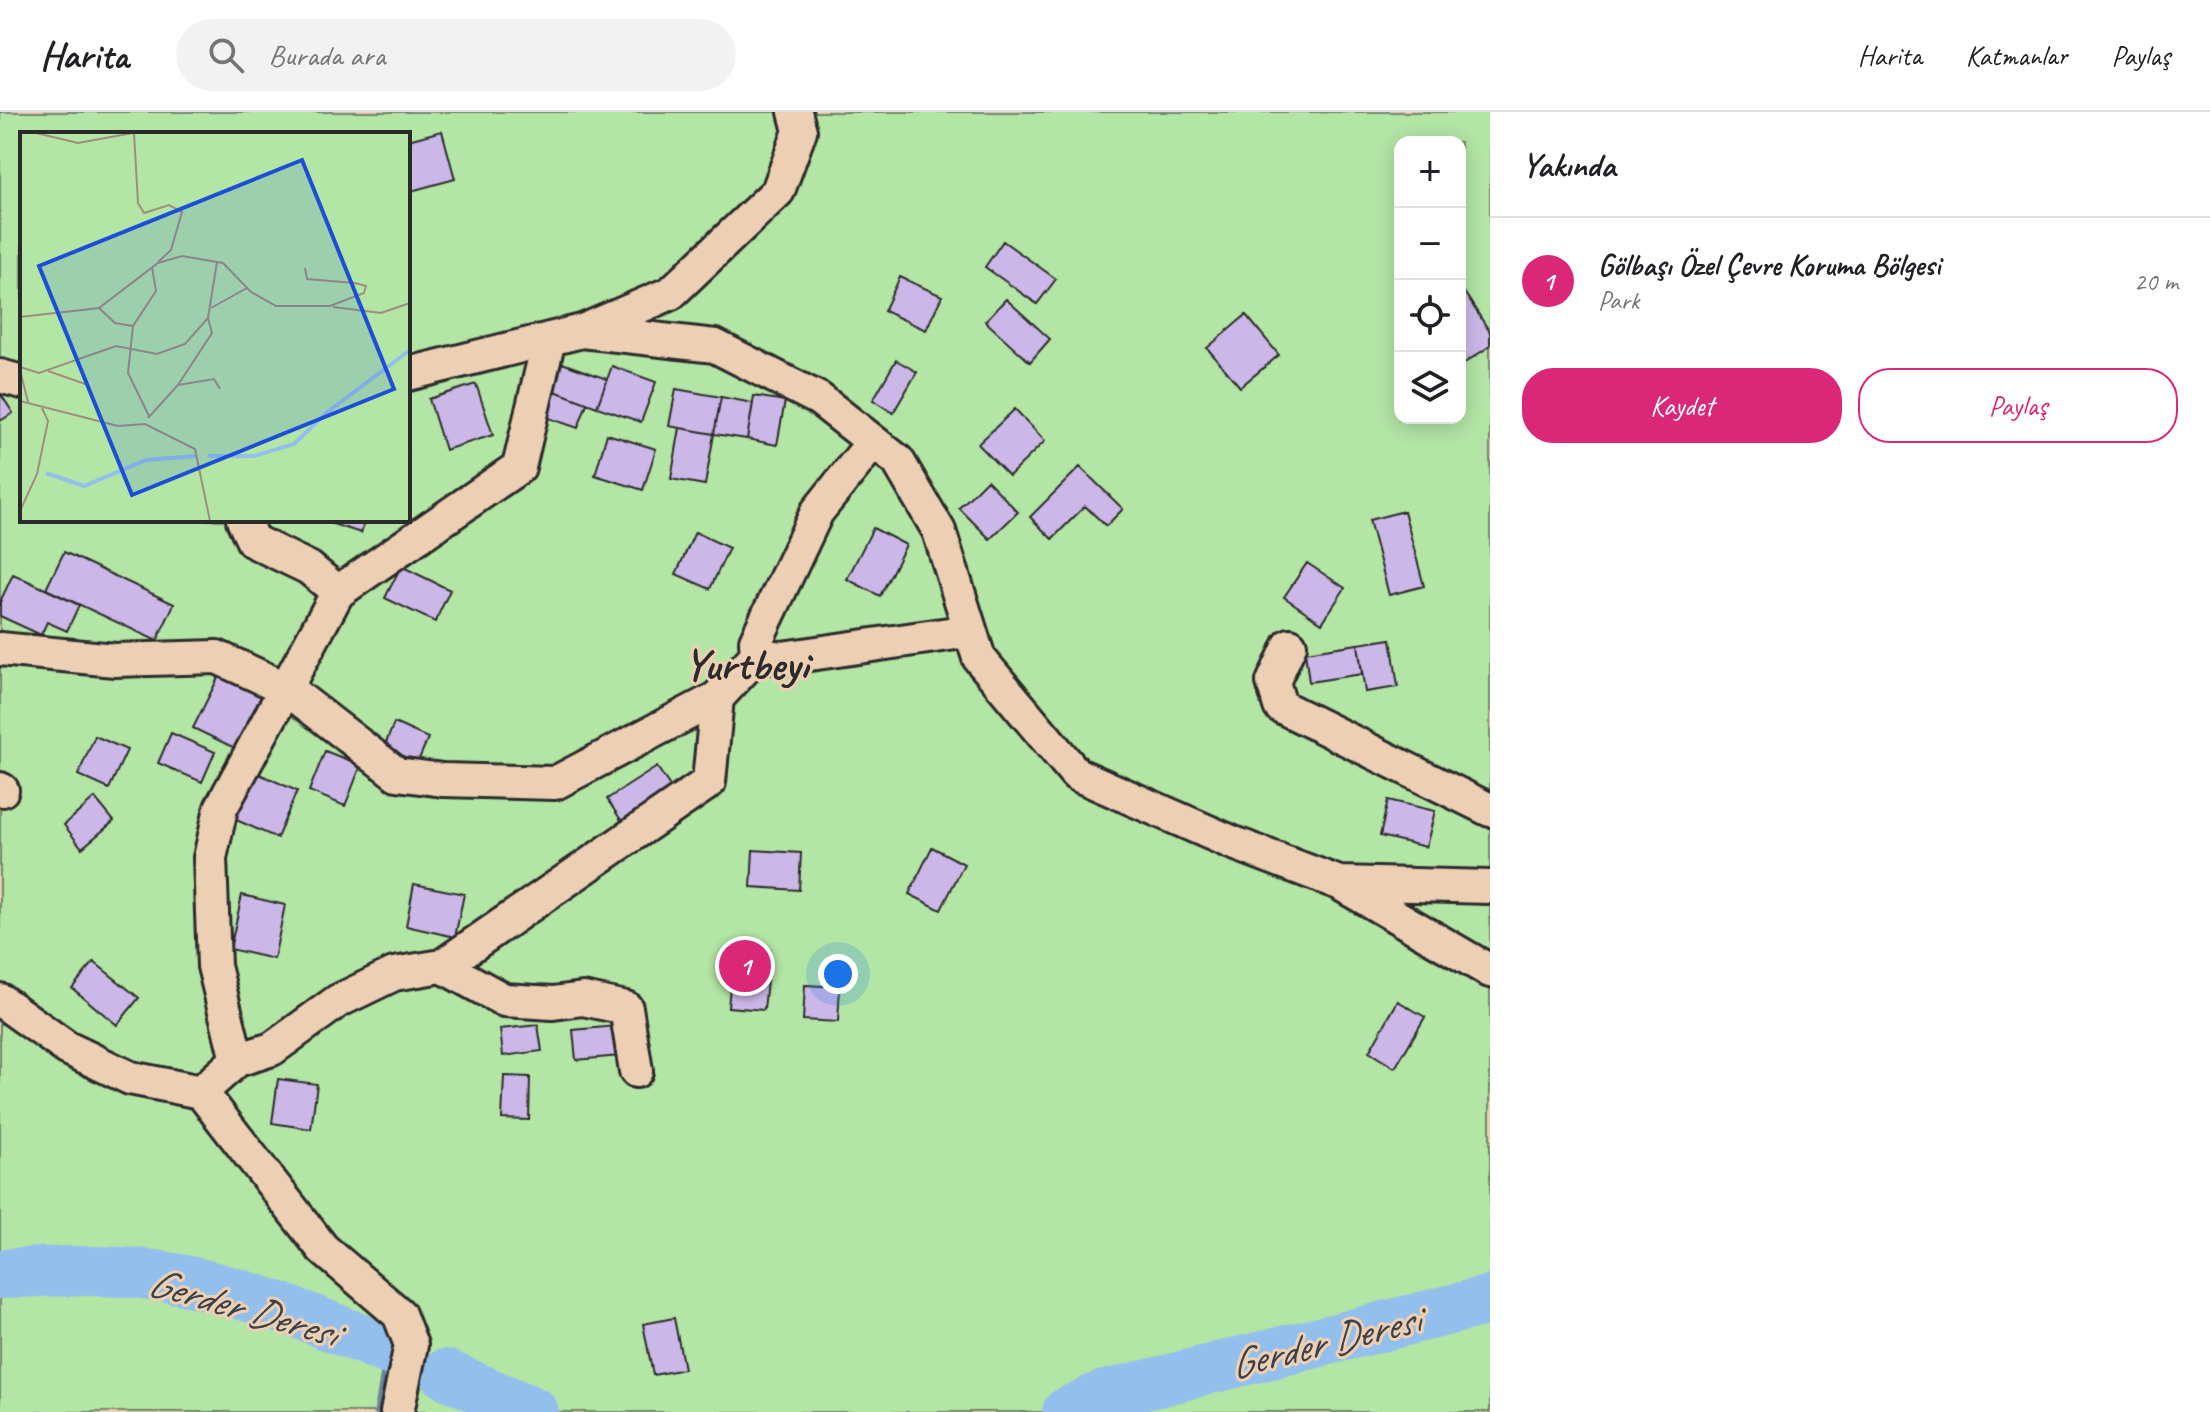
<!DOCTYPE html>
<html lang="tr">
<meta charset="utf-8">
<style>
:root{--surface:#fff;--page:#f2f2f2;--text:#202124;--muted:#757577;--line:#e0e0e0;--accent:#db2777}
body{margin:0;font-family:Caveat,sans-serif;background:var(--page);color:var(--text)}
.controls{position:absolute;right:24px;top:24px;display:grid;overflow:hidden;border-radius:16px;box-shadow:0 4px 20px #0003}
.controls button{width:72px;height:72px;display:grid;place-items:center;padding:0;border:0;border-bottom:2px solid var(--line);background:var(--surface);color:var(--text);font:40px sans-serif}
.you{position:absolute;left:838px;top:862px;width:28px;height:28px;margin:-20px;border:6px solid #fff;border-radius:50%;background:#1a73e8;box-shadow:0 0 0 12px #1a73e833}
.badge{display:grid;place-items:center;width:52px;height:52px;border-radius:50%;background:var(--accent);color:#fff;font-size:26px;font-weight:700}
.pin{position:absolute;translate:-50% -50%;border:4px solid #fff;box-shadow:0 2px 8px #0006}
.list{margin:0;padding:0;list-style:none}
h2{display:flex;justify-content:space-between;align-items:center;height:104px;margin:0;padding:0 32px;font-size:34px}
h2 small{font-size:26px;font-weight:400;color:var(--muted)}
.list li{display:grid;grid-template-columns:52px 1fr auto;gap:24px;align-items:center;box-sizing:border-box;height:128px;padding:0 32px;border-top:2px solid var(--line)}
.list b{display:block;font-size:30px;white-space:nowrap}
.list p{margin:0;font-size:26px;white-space:nowrap;color:var(--muted)}
.list em{font-size:26px;font-style:normal;color:var(--muted)}
.actions{display:flex;gap:16px;padding:24px 32px}
.actions a{flex:1;padding:18px 0;border:2px solid var(--accent);border-radius:32px;text-align:center;font-size:28px;color:var(--accent)}
.actions .main{background:var(--accent);color:#fff}
.icon{flex:none;width:44px;height:44px;fill:none;stroke:currentColor;stroke-width:2;stroke-linecap:round;stroke-linejoin:round}
.map{position:relative;flex:none;width:1490px;height:1300px;overflow:hidden}
header{display:flex;align-items:center;gap:48px;box-sizing:border-box;height:112px;padding:0 40px;background:var(--surface);border-bottom:2px solid var(--line)}
header strong{font-size:38px}
nav{display:flex;gap:44px;margin-inline-start:auto;font-size:28px}
.search{width:560px;height:72px;background:var(--page);display:flex;align-items:center;gap:20px;box-sizing:border-box;padding:0 28px;border-radius:44px;color:var(--muted);font-size:30px}
main{display:flex}
aside{flex:1;background:var(--surface)}
.map>svg:first-child{display:block}
</style>
<header>
<strong>Harita</strong>
<div class="search"><svg class="icon" aria-label="search" viewBox="0 0 24 24"><circle cx="10" cy="10" r="6"/><path d="M15 15l6 6"/></svg>Burada ara</div>
<nav><a>Harita</a><a>Katmanlar</a><a>Paylaş</a></nav>
</header>
<main>
<div class="map">
<svg width="1490" height="1300" viewBox="0 0 1490 1300">
<rect width="100%" height="100%" fill="#edd0b4"/>
<filter id="ink" filterUnits="userSpaceOnUse"><feTurbulence type="fractalNoise" baseFrequency=".0125" numOctaves="2"/><feDisplacementMap in="SourceGraphic" scale="16" xChannelSelector="R" yChannelSelector="G"/><feConvolveMatrix kernelMatrix="1 2 1 2 8 2 1 2 1" color-interpolation-filters="sRGB"/></filter>
<g filter="url(#ink)">
<!-- green -->
<path fill="#b3e5a5" stroke="#6f8868" stroke-width="2" fill-rule="evenodd" d="M0,0h1490v1300h-1490zM22,22h386v386h-386zM1400,30h60v276h-60z"/>
<g fill="none" stroke-linecap="round" stroke-linejoin="round">
<!-- stream -->
<path stroke="#69849f" stroke-width="8" d="M378,1300l10,-62"/>
<!-- river -->
<path stroke="#93bfec" stroke-width="50" d="M0,1162c44,-2 91,-5 135,-1 86,7 174,44 253,77
M445,1262l89,38
M1067,1300l34,-16 389,-96"/>
</g>
<!-- building -->
<path fill="#ccb8e8" stroke="#2b2b2b" stroke-width="2" d="M442,19l13,48 -44,12 -3,-51z
M1003,129l53,38 -19,25 -52,-37z
M900,165l42,19 -16,34 -42,-19z
M1464,180l26,40v14l-30,20v-72z
M1006,187l44,40 -20,23 -45,-41z
M1246,203l33,40 -39,32 -33,-39z
M896,248l21,12 -24,41 -20,-13z
M562,251l45,16 -10,28 -45,-17z
M612,254l44,16 -15,40 -44,-15z
M476,272l17,51 -48,15 -16,-51z
M676,277l45,8 -7,37 -45,-8z
M552,278l35,13 -9,25 -35,-12z
M0,281l13,20 -13,8z
M754,284l31,5 -8,44 -30,-6z
M721,285l32,6 -6,36 -33,-5z
M1015,297l30,32 -36,35 -31,-32z
M680,316l34,6 -9,51 -34,-6z
M607,322l49,15 -13,41 -48,-15z
M1080,355l43,42 -17,17 -21,-20 -33,33 -22,-22z
M987,368l31,32 -28,27 -31,-31z
M1404,399l20,75 -35,9 -20,-75z
M320,408h45l-4,13z
M873,416l33,17 -26,51 -33,-17z
M695,420l34,16 -19,41 -34,-15z
M64,440l110,52 -17,37 -111,-52z
M1307,451l38,25 -23,35 -38,-26z
M401,454l49,24 -15,32 -50,-24z
M13,462l66,31 -12,26 -20,-9 -6,13 -41,-19v-14z
M1391,527l7,48 -33,5 -7,-48z
M1358,532l4,30 -53,8 -4,-30z
M225,552l54,27 -32,63 -54,-26z
M394,611l34,15 -11,26 -34,-14z
M171,621l44,19 -13,30 -44,-19z
M95,624l32,14 -18,39 -31,-14z
M325,639l36,14 -16,41 -36,-15z
M657,655l20,30 -50,32 -20,-30z
M255,660l42,19 -20,47 -43,-19z
M95,686l19,23 -32,27 -18,-23z
M1388,688l47,11 -9,36 -46,-11z
M932,735l32,17 -23,46 -32,-16z
M753,738l48,3 -2,37 -48,-3z
M414,772l50,10 -9,43 -49,-11z
M242,783l43,10 -11,54 -44,-10z
M734,834l36,4 -6,60 -36,-3z
M94,850l45,36 -22,27 -45,-37z
M805,873l35,2 -2,35 -35,-2z
M1398,889l27,16 -30,51 -26,-16z
M538,913l4,26 -39,5 -3,-27z
M617,914l3,30 -44,4 -3,-30z
M504,964l26,1 -1,43 -27,-1z
M278,967l39,5 -6,45 -39,-6z
M674,1206l10,51 -31,6 -10,-51z"/>
<g fill="none" stroke-linecap="round" stroke-linejoin="round">
<defs>
<path id="street" d="M585,218l86,-37 107,-102 22,-60 -5,-19
M408,262l174,-43 133,15 104,53 79,62 41,70 40,127 97,116 155,68 108,41 151,4
M0,264l22,6
M243,408l10,21 56,27 29,24
M1290,533l-17,37 7,24 210,104
M0,537l115,11 102,-3 70,32 110,85 46,6 112,3 162,-85 40,-43 -1,-14 61,-129 56,-70
M757,543l25,3 188,-27
M0,677l2,1
M1344,774l146,85
M442,854l62,34 49,3 30,-4 43,9 10,63
M0,888l67,48 63,30 71,14 122,157 76,65 12,31 -14,67
M237,948l-23,-94 -4,-108 11,-50 117,-216 181,-125 30,-128
M201,980l36,-32 35,-11 66,-48 56,-27 48,-8 267,-184 8,-84"/>
</defs>
<!-- street casing -->
<use href="#street" stroke="#2b2b2b" stroke-width="38"/>
<!-- street -->
<use href="#street" stroke="#edd0b4" stroke-width="32"/>
</g>
</g>
<g text-anchor="middle" stroke-width="6" stroke-linejoin="round" paint-order="stroke">
<!-- water labels -->
<g font-size="42" font-style="italic" fill="#3b4148" stroke="#edd0b4">
<text transform="translate(243 1194) rotate(16)" y="15">Gerder Deresi</text>
<text transform="translate(1324 1229) rotate(-14)" y="15">Gerder Deresi</text>
</g>
<!-- quarter labels -->
<g font-size="44" font-weight="bold" fill="#2b2b2b" stroke="#edd0b4">
<text x="746" y="567">Yurtbeyi</text>
</g>
</g>
<!-- overview -->
<g transform="translate(20 20)">
<rect width="390" height="390" fill="#edd0b4"/>
<path d="M0,1h390v388h-390z" fill="#b3e5a5"/>
<path fill="none" stroke="#93bfec" stroke-width="4" d="M188,324h46l40,-12 31,-30 85,-64M26,341l38,13 62,-26 50,-4"/>
<path fill="none" stroke="#9f8e7d" stroke-width="2" d="M16,1l42,10 55,-10M114,1l4,70 6,10 25,-8 13,7 -11,38 -13,12M313,175l48,6 29,-10M79,176l16,15 18,3M191,176l36,-20M0,185l79,-9 59,-45 24,-7 41,7 28,29 25,14h54l34,-13 2,-7 -11,-3 -48,-4 -2,-11M0,235l19,6 77,-27 41,8 28,-10 23,-26 9,-56M0,238l8,32M28,239l40,14M158,253l36,-6 6,10M0,269l98,25 27,-2 50,25 15,72M129,284l-21,-43 5,-47 23,-35 -4,-24M128,286l30,-33 34,-52 -4,-15M0,379l17,-37 11,-53 -6,-13"/>
<path fill="#1d4ed8" fill-opacity="0.15" stroke="#1d4ed8" stroke-width="4" d="M282,28l92,229 -262,106 -93,-229z"/>
<rect width="390" height="390" fill="none" stroke="#2b2b2b" stroke-width="4"/>
</g>
</svg>
<div class="controls">
<button>+</button>
<button>−</button>
<button><svg class="icon" aria-label="locate" viewBox="0 0 24 24"><circle cx="12" cy="12" r="6"/><path d="M12 2v4M12 18v4M2 12h4M18 12h4"/></svg></button>
<button><svg class="icon" aria-label="layers" viewBox="0 0 24 24"><path d="M12 4l9 5-9 5-9-5zM3 14l9 5 9-5"/></svg></button>
</div>
<div class="you"></div>
<div class="pin badge" style="left:745px;top:854px">1</div>
</div>
<aside>
<h2>Yakında<small></small></h2>
<ul class="list">
<li><span class="badge">1</span><div><b>Gölbaşı Özel Çevre Koruma Bölgesi</b><p>Park</p></div><em>20 m</em></li>
</ul>
<div class="actions"><a class="main">Kaydet</a><a>Paylaş</a></div>
</aside>
</main>
